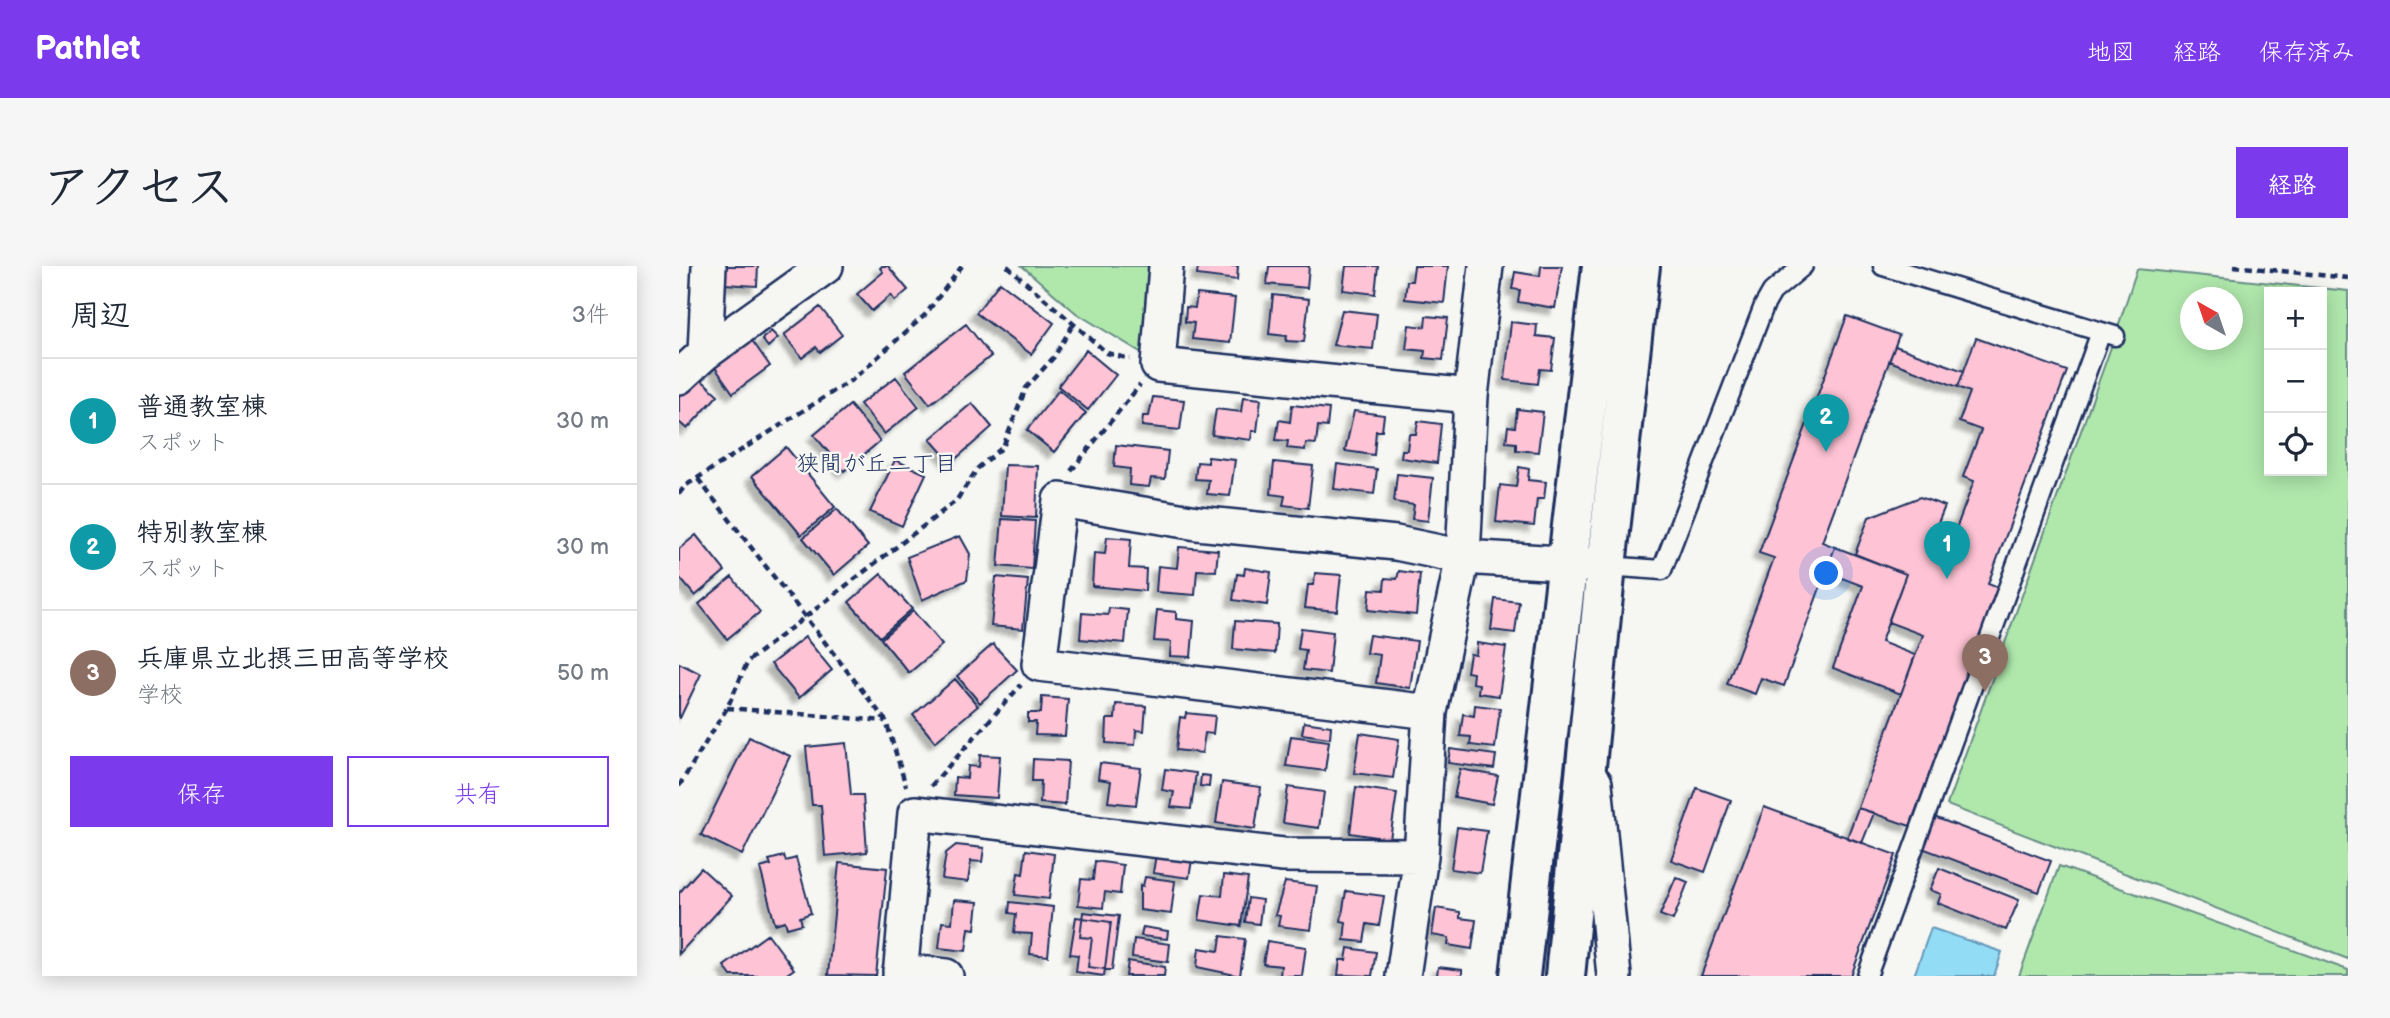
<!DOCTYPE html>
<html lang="ja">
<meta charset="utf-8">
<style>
:root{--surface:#fff;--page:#f6f6f7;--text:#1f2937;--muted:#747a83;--line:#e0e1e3;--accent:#7c3aed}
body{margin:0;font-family:"Balsamiq Sans","Klee One",sans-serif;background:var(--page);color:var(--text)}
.controls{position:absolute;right:21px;top:21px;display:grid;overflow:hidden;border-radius:0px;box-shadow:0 4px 18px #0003}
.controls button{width:63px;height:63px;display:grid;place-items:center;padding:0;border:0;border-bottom:2px solid var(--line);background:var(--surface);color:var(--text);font:35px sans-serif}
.compass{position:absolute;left:1501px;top:21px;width:63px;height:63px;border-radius:50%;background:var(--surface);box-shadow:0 4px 18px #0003;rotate:320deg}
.you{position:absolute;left:1148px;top:308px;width:24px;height:24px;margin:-18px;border:5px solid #fff;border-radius:50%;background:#1a73e8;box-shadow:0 0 0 10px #1a73e833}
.badge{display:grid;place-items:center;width:46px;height:46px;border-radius:50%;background:var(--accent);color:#fff;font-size:23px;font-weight:700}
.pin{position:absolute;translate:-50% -58px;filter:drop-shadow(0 2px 4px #0008)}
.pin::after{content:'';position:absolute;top:37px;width:24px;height:21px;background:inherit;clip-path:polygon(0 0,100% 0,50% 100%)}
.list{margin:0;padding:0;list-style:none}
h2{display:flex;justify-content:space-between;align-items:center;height:91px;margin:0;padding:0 28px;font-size:30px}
h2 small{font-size:23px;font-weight:400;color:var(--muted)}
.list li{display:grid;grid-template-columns:46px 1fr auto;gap:21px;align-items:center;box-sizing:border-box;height:126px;padding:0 28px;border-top:2px solid var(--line)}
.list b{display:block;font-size:26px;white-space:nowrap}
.list p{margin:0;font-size:23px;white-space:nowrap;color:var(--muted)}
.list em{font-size:23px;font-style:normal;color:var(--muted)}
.actions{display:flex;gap:14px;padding:21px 28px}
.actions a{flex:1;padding:16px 0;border:2px solid var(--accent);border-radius:0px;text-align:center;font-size:24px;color:var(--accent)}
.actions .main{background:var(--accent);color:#fff}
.icon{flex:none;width:38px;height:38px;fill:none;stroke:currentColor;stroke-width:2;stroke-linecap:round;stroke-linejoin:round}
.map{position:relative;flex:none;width:1669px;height:710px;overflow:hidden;border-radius:0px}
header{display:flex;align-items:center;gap:42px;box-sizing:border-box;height:98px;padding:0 35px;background:var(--accent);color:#fff}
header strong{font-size:33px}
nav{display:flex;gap:38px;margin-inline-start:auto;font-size:24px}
.intro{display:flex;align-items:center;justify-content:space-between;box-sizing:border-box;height:168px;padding:0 42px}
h1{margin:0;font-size:49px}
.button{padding:18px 32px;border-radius:0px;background:var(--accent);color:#fff;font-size:24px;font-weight:700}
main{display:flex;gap:42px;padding:0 42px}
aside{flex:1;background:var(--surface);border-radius:0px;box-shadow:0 4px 18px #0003}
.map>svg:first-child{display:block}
</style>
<header>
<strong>Pathlet</strong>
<nav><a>地図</a><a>経路</a><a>保存済み</a></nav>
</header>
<div class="intro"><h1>アクセス</h1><a class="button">経路</a></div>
<main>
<aside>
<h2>周辺<small>3件</small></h2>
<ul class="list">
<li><span class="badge" style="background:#0f9aa8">1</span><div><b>普通教室棟</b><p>スポット</p></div><em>30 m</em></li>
<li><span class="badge" style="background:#0f9aa8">2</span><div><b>特別教室棟</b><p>スポット</p></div><em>30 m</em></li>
<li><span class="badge" style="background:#8d6e63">3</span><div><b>兵庫県立北摂三田高等学校</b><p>学校</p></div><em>50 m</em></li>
</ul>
<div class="actions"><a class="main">保存</a><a>共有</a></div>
</aside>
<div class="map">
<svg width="1669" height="710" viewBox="0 0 1669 710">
<defs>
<filter id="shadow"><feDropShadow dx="-6" dy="6" stdDeviation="2" flood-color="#0004"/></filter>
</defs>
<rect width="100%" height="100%" fill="#f6f6f2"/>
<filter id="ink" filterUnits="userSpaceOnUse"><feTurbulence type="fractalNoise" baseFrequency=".0143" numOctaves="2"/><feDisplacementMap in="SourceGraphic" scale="14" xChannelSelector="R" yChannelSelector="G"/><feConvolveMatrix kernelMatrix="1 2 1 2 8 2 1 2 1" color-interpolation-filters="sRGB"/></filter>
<g filter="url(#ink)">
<!-- green -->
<path fill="#b0e8ac" stroke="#668c85" stroke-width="2" fill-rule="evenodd" d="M343,0h130l-5,90 -71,-43z
M1458,3l211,22v668l-401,-154 168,-469zM1590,26h53v179h-53zM1512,32h42v42h-42z
M1380,600l289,104v6h-329z"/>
<!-- water -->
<path fill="#93dcf5" stroke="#6397b9" stroke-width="2" d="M1252,662l71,24 -8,24h-80z"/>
<!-- building -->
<path fill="#fec3d4" stroke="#1b2f5e" stroke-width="2" filter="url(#shadow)" d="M46,0h33l-1,20 -33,-2z
M203,0h6l20,24 -13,11 -4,-6 -19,16 -15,-17 26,-22 -3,-4z
M519,0h40l-1,14 -40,-5z
M590,0h40l-2,22 -40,-4z
M667,0h32l-3,28 -32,-4z
M735,0h34l-4,37 -39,-4 2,-18h5z
M862,0h21l-7,42 -37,-6 2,-12 -8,-1 3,-17 25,4z
M321,16l54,41 -23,31 -55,-41z
M518,28l38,4 -5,45 -38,-4 2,-16 -9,-1 1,-15 9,1z
M594,29l36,4 -5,43 -18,-1 1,-5 -18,-2z
M141,41l22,28 -22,17 -4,-5 -14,11 -18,-23z
M663,44l35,4 -4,35 -40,-4z
M747,50l22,2 -5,42 -19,-2 1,-7 -19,-2 3,-24 16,2z
M1168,50l52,19 -77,207 13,5 -51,139 -23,-8 -6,16 -28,-10 47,-126 -15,-5z
M832,56l26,3 -1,11 19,2 -4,32 -11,-1 -2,15 -33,-4z
M287,58l25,32 -61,48 -25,-32z
M92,65l7,7 -10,9 -6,-8z
M1297,72l91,33 -79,213 11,4 -89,238 -52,-18 65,-173 -35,-13 18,-48 -51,-20 14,-37 51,-20 25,9 -7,17 18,6 18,-48 -11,-4 18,-47 -22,-8 11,-30 -12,-5z
M72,73l19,27 -37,27 -19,-27z
M1216,80l69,25 -6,16 -69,-26z
M407,84l30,25 -28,35 -30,-24z
M18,110l21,19 -31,34 -8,-7v-26z
M217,111l23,30 -35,27 -24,-30z
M380,124l27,23 -32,39 -27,-22z
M474,131l31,3 -4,30 -38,-4 1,-10h6z
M564,131l18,2 -4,32h-5l-1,9 -39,-5 4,-26 25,3z
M293,137l20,24 -41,36 -21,-24z
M171,139l30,36 -36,30 -30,-36z
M613,139l37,4 -2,18 -9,-1 -2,18 -10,-1 -1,7 -18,-2 1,-7 -12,-1 3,-20 11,2z
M838,143l26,3 -5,40 -22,-2v-7l-10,-1 2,-16 7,1z
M675,145l30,4 -2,16h-6l-2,24 -29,-4z
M739,155l23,3 -4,39 -36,-5 1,-8h5l2,-16h7z
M437,179l52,6 -3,28 -14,-1 -2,9 -20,-2 1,-16 -16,-2z
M107,181l49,60 -34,28 -49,-59z
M529,191l27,3 -5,36 -23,-2 2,-14 -14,-1 2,-17 11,1z
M216,194l31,14 -24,52 -32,-14z
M595,196l39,4 -5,42 -25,-3 2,-9 -14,-2z
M658,198l40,5 -3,25 -40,-5z
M326,199l33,1 -2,52 -34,-2z
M840,201l10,2 -1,11 18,2 -2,17h-7l-3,27 -38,-4 4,-37 16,2z
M718,208l36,4 -5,43 -16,-2 2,-14 -20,-3z
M158,243l31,37 -34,29 -31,-37z
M323,253l33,2 -3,48 -34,-3z
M17,269l29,36 -30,25 -16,-19v-28z
M281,270l10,18 -3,26 -45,20 -15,-43z
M428,271l24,2 -2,29 17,1 -1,22 -53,-5 2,-33 11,1z
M500,281l39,3 -2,21 -19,-1 -2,25 -39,-3 2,-26 19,2z
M1156,281l71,27 -25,68 34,13 -14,39 -68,-26 30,-82 -37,-14z
M566,302l26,4 -4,33 -34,-5 4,-26 7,1z
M720,305l21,3 -4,41 -48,-5 2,-21 14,1 1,-12 12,1z
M636,307l26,2 -4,36 -32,-3 3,-23h6z
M202,308l31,35 -32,28 -31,-35z
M53,311l28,35 -33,27 -28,-35z
M317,311l32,3 -5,49 -32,-3z
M816,333l24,3 -4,31 -24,-3z
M430,342l19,2 -3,33 -45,-4 2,-26 26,2z
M478,344l19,2v7l18,2 -3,36 -21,-1 1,-14 -17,-1z
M234,345l29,34 -33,28 -28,-34z
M556,355l42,3 -2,29 -42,-4z
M622,362l32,4 -4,41 -26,-3 3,-20 -8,-1z
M690,369l48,6 -7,47 -34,-5 4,-28 -14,-2z
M126,371l27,33 -33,28 -28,-34z
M798,377l29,4 -7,49 -21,-3 1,-9 -7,-1 1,-10 -6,-1 3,-18 6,1z
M314,378l24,26 -37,33 -23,-27z
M0,397l22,11 -21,44h-1z
M276,413l23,27 -43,36 -22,-27z
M363,431l26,2 -3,37 -30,-1 1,-13h-8v-9h13z
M437,438l30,2 -2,25 -8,-1 -1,15 -29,-2 1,-24h8z
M796,439l25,3 -5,40 -25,-3 1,-8 -11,-1 3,-22 11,2z
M507,447l29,3 -2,18 -8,-1 -3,20 -26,-3 4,-33 5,1z
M625,456l27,4 -1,12 -28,-4z
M681,467l39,6 -6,39 -39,-5z
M612,470l38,5 -4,30 -39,-5z
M70,471l41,19 -48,99 -41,-20z
M167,477l5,52h12l4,57 -42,4 -4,-51h-9l-6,-58z
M771,483l46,6 -2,14 -46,-6z
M301,489l20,1 -3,42 -43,-3 1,-18 12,1 1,-12 11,1z
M354,493l35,2 -3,44 -25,-2 1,-22h-9z
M421,497l41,5 -5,37 -28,-3 3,-21 -13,-2z
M486,503l31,4 -5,36 -20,-2 3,-15 -12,-2z
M781,503l38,7 -6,28 -38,-7z
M522,509l9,1 -1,11 -9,-1z
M543,516l39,5 -6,42 -39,-6z
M609,521l36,5 -5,36 -36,-5z
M677,521l41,6 -7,46 -40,-6z
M1018,522l34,12 -26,72 -34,-12z
M1085,541l132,48 -45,121h-150z
M1179,542l16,5 -12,30 -15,-5z
M1255,551l117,44 -12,31 -117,-44z
M778,561l30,4 -7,42 -29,-4z
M277,579l28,3 -2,14 -11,-1 -3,21 -26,-3 4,-26z
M347,584l28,4 -5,45 -34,-4 3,-22 5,1z
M477,588l36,6 -3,18 -36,-5z
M105,590l2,5 10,-3 15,55 -11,4 2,7 -15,4 -2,-7 -10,3 -15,-56 11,-3 -2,-5z
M416,595l28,4 -3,29 -15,-2 -2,16 -25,-3 3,-26 12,1z
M160,597l48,5 -11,108 -48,-1z
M22,602l31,28 -53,58v-61z
M1260,602l80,32 -13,30 -68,-27 3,-9 -11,-4z
M545,609l24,3 -7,48 -42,-6 4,-26 19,2z
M466,611l30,4 -4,33 -31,-4v-25l3,1z
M997,611l12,5 -15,38 -13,-5z
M606,616l32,4 -6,44 -33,-4 2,-10 -5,-1z
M667,625l38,5 -5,30 -12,-2 -3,18 -20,-2 2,-18 -5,-1z
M569,632l14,2 -3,24 -14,-2z
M275,634l24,2 -3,27 -6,-1 -3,23 -27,-3 3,-26 10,1z
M331,636l43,5 -5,49 -18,-2 2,-20 -18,-1 2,-19 -7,-1z
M757,642l24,4v6l16,2 -4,29 -24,-4 1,-7 -17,-3z
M404,646l36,4 -7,54 -24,-3 4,-29 -12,-1z
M397,651l35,5 -7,54 -28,-4 2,-17 -8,-1z
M464,661l25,4 -1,8 -26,-3z
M89,668l26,35 -10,7h-53l-7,-10z
M542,670l24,3 -5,37 -43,-9 2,-19 20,3z
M455,673l36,5 -2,18 -36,-5z
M588,675l39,6 -4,29h-22l1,-10 -18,-2z
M669,682l28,4 -4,24 -34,-1 2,-15h6z
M449,695l37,6 -1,9h-38z
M759,701l24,3v6h-25z"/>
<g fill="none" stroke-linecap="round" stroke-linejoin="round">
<defs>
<path id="service" d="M1204,0l232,70
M927,300l56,4 102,-264 8,-14 31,-26
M1188,710l234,-644"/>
<path id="minor" d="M487,0l-8,99 313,31 15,-130
M26,87l4,-87
M0,111l26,-24 121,-87
M751,446l-391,-48 21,-164 137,23 199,20 67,14 130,8
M916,517l19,193
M221,705l46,5
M221,710l15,-163 368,42 138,1
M724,710l18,-120 9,-144 33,-155 8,-161"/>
<path id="tertiary" d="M841,710l82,-710
M886,710l41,-410 34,-300"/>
</defs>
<!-- service casing -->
<use href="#service" stroke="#1b2f5e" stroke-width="23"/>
<!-- minor casing -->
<use href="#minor" stroke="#1b2f5e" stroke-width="38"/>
<!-- tertiary casing -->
<use href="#tertiary" stroke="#1b2f5e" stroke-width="44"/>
<!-- path -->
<path stroke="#1b2f5e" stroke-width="4.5" stroke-dasharray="7 5" stroke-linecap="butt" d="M328,0l100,87 23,6
M1555,0l114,12
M392,205l69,-86
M19,213l188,242 20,65
M0,228l6,-8 168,-107 72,-64 37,-49
M48,442l158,13
M0,520l48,-78 21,-47 208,-160 22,-33 25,-21 23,-59 28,-31 20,-34
M252,520l90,-101"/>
<!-- service -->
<use href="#service" stroke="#f6f6f2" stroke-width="18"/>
<!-- minor -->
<use href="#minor" stroke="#f6f6f2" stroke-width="33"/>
<!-- tertiary -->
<use href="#tertiary" stroke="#f6f6f2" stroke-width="38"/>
</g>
</g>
<g text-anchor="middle" stroke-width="5" stroke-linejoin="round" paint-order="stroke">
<!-- neighbourhood labels -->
<g font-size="23" fill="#1b2f5e" stroke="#f6f6f2">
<text x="198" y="205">狭間が丘二丁目</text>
</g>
</g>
</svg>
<div class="controls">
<button>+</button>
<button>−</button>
<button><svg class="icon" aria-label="locate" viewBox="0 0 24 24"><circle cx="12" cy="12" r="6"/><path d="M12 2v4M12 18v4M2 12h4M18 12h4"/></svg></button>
</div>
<svg class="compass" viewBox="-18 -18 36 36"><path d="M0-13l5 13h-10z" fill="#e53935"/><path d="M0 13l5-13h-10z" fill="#747a83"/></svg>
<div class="you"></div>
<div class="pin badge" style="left:1268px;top:313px;background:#0f9aa8">1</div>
<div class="pin badge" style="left:1147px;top:186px;background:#0f9aa8">2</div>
<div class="pin badge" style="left:1306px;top:426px;background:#8d6e63">3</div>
</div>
</main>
